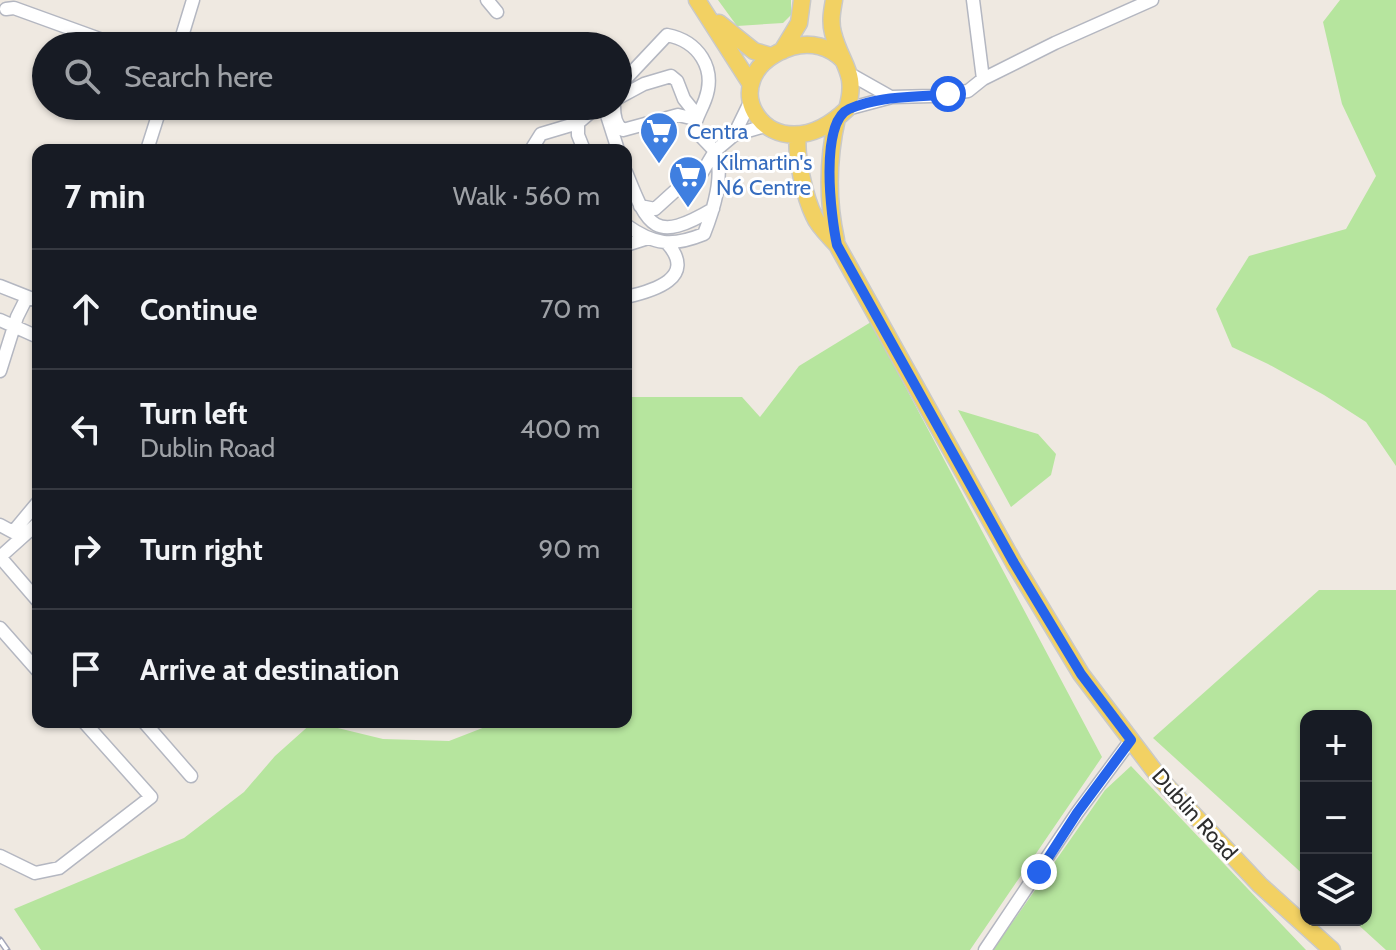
<!DOCTYPE html>
<meta charset="utf-8">
<style>
:root{--surface:#171b24;--page:#242831;--text:#f1f3f6;--muted:#9ea1a6;--line:#363941}
body{margin:0;font-family:Cabin,sans-serif;background:var(--page);color:var(--text)}
.controls{position:absolute;right:24px;bottom:24px;display:grid;overflow:hidden;border-radius:16px;box-shadow:0 2px 6px #0004}
.controls button{width:72px;height:72px;display:grid;place-items:center;padding:0;border:0;border-bottom:2px solid var(--line);background:var(--surface);color:var(--text);font:40px sans-serif}
.stop{position:absolute;width:24px;height:24px;margin:-18px;border:6px solid #2563eb;border-radius:50%;background:#fff}
.stop.end{background:#2563eb;border-color:#fff;box-shadow:0 2px 8px #0008}
.list{margin:0;padding:0;list-style:none}
h2{display:flex;justify-content:space-between;align-items:center;height:104px;margin:0;padding:0 32px;font-size:34px}
h2 small{font-size:26px;font-weight:400;color:var(--muted)}
.list li{display:grid;grid-template-columns:52px 1fr auto;gap:24px;align-items:center;box-sizing:border-box;height:120px;padding:0 32px;border-top:2px solid var(--line)}
.list b{display:block;font-size:30px;white-space:nowrap}
.list p{margin:0;font-size:26px;white-space:nowrap;color:var(--muted)}
.list em{font-size:26px;font-style:normal;color:var(--muted)}
.icon{flex:none;width:44px;height:44px;fill:none;stroke:currentColor;stroke-width:2;stroke-linecap:round;stroke-linejoin:round}
.map{position:relative;flex:none;width:1396px;height:950px;overflow:hidden}
.search{position:absolute;background:var(--surface);box-shadow:0 2px 6px #0004;left:32px;top:32px;width:600px;height:88px;display:flex;align-items:center;gap:20px;box-sizing:border-box;padding:0 28px;border-radius:44px;color:var(--muted);font-size:30px}
.panel{position:absolute;background:var(--surface);box-shadow:0 2px 6px #0004;left:32px;top:144px;width:600px;height:584px;border-radius:16px}
.map>svg:first-child{display:block}
</style>
<div class="map">
<svg width="1396" height="950" viewBox="0 0 1396 950">
<rect width="100%" height="100%" fill="#efe9e1"/>
<!-- green -->
<path fill="#b6e59e" d="M718,0h73v15l-8,8 -46,3z
M1340,0h56v466l-30,-44 -42,-27 -56,-31 -36,-17 -16,-38 33,-53 97,-27 30,-53 -34,-72 -19,-82z
M871,322l231,435 -132,193h-929l-27,-41 170,-71 60,-46 31,-36 38,-34 70,17 66,2 49,-19h128v-325h116l18,20 39,-51z
M958,410l80,24 18,20 -5,21 -40,32z
M1319,590h77v360h-10l-33,-30h13v-204h-60v161l-153,-139z
M1131,766l175,184h-313l112,-160z"/>
<g fill="none" stroke-linecap="round" stroke-linejoin="round">
<defs>
<path id="minor" d="M487,0l10,12
M973,0l10,79
M6,9l8,-1 105,38
M179,46l14,-46
M850,74l39,22
M618,87l49,-52c31,6 50,33 38,65 -4,11 -9,17 -11,29l21,22 -18,30 -21,9 -21,19 -15,-3
M618,98l26,-14 27,-8 6,5 7,18 12,15
M604,106l14,44
M614,106c0,9 1,19 9,24l55,-15 17,4
M847,109l45,-12 40,-1 36,-5 15,-12 72,-36 97,-43
M578,123v12l6,15
M734,135l17,-35
M147,150l14,-44
M531,150l10,-16 37,-11 20,-17
M626,172c22,55 28,72 87,37
M626,225c28,20 46,22 78,9 9,-23 21,-58 11,-83l19,-16 31,-9
M626,245l22,-7
M0,286l38,15
M626,297c27,-6 72,-19 41,-54
M0,320l38,17
M0,371l17,-54 10,-20
M0,525l13,7 25,-30
M0,557l38,44
M0,557l38,-34
M0,628l38,43
M144,722l47,54
M0,856l35,17 24,-5 92,-71 -67,-75
M985,950l92,-137 54,-73"/>
<path id="major" d="M697,0l53,83
M834,0c-2,11 -4,22 -1,33 8,32 25,39 14,76 -76,74 -144,-33 -55,-62 19,-6 38,0 51,13
M719,23l35,28 17,5
M782,51l17,-28 3,-23
M798,136c-3,19 7,62 16,80 4,10 15,20 23,29l177,318 67,111 81,107 98,104 72,65
M836,240c-9,-40 -8,-82 1,-122"/>
</defs>
<!-- minor casing -->
<use href="#minor" stroke="#b4b7c1" stroke-width="15"/>
<!-- major casing -->
<use href="#major" stroke="#c9c9c9" stroke-width="19"/>
<!-- minor -->
<use href="#minor" stroke="#fff" stroke-width="12"/>
<!-- major -->
<use href="#major" stroke="#f2d163" stroke-width="16"/>
<defs>
<path id="rail" d="M0,940l7,10"/>
</defs>
<!-- rail casing -->
<use href="#rail" stroke="#a3a6b8" stroke-width="7"/>
<!-- rail -->
<use href="#rail" stroke="#fff" stroke-width="4" stroke-dasharray="12" stroke-linecap="butt"/>
</g>
<g fill="none" stroke-linecap="round" stroke-linejoin="round">
<!-- route -->
<path stroke="#2563eb" stroke-width="10" d="M948,94c-34,4 -67,1 -99,15 -30,13 -18,109 -12,136l177,318 67,111 50,66 -54,73 -38,59"/>
</g>
<!-- icons -->
<defs>
<symbol id="supermarket-pin" viewBox="-11 -11 22 30"><path d="M0 17L-7.5 6A9.5 9.5 0 1 1 7.5 6Z" fill="#3f7fe0" stroke="#fff"/><path d="M-6-5.5h2.5l.6 2H6L4.5 2H-2.5L-4.4-4H-6ZM-1.5 3.2a1.3 1.3 0 1 0 .1 0ZM3 3.2a1.3 1.3 0 1 0 .1 0Z" fill="#fff"/></symbol>
</defs>
<g fill-rule="evenodd">
<use href="#supermarket-pin" x="637" y="109" width="44" height="60"/>
<use href="#supermarket-pin" x="666" y="153" width="44" height="60"/>
</g>
<g text-anchor="middle" stroke-width="6" stroke-linejoin="round" paint-order="stroke">
<!-- shop labels -->
<g font-size="22" fill="#366cbe" stroke="#fff" text-anchor="start">
<text x="687" y="139">Centra</text>
<text x="716" y="170">Kilmartin's<tspan x="716" dy="25">N6 Centre</tspan></text>
</g>
<!-- street labels -->
<g font-size="22" fill="#2e2e2e" stroke="#fff">
<text transform="translate(1195 814) rotate(48)" y="8">Dublin Road</text>
</g>
</g>
</svg>
<div class="controls">
<button>+</button>
<button>−</button>
<button><svg class="icon" aria-label="layers" viewBox="0 0 24 24"><path d="M12 4l9 5-9 5-9-5zM3 14l9 5 9-5"/></svg></button>
</div>
<div class="stop" style="left:948px;top:94px"></div>
<div class="stop end" style="left:1039px;top:872px"></div>
<div class="search"><svg class="icon" aria-label="search" viewBox="0 0 24 24"><circle cx="10" cy="10" r="6"/><path d="M15 15l6 6"/></svg>Search here</div>
<section class="panel">
<h2>7 min<small>Walk · 560 m</small></h2>
<ul class="list">
<li><svg class="icon" aria-label="ahead" viewBox="0 0 24 24"><path d="M12 20V5M6 11l6-6 6 6"/></svg><div><b>Continue</b></div><em>70 m</em></li>
<li><svg class="icon" aria-label="left" viewBox="0 0 24 24"><path d="M17 20v-9H6M10 6l-5 5 5 5"/></svg><div><b>Turn left</b><p>Dublin Road</p></div><em>400 m</em></li>
<li><svg class="icon" aria-label="right" viewBox="0 0 24 24"><path d="M7 20v-9h11M14 6l5 5-5 5"/></svg><div><b>Turn right</b></div><em>90 m</em></li>
<li><svg class="icon" aria-label="arrive" viewBox="0 0 24 24"><path d="M6 21V4h12l-3 4 3 4H6"/></svg><div><b>Arrive at destination</b></div></li>
</ul>
</section>
</div>
